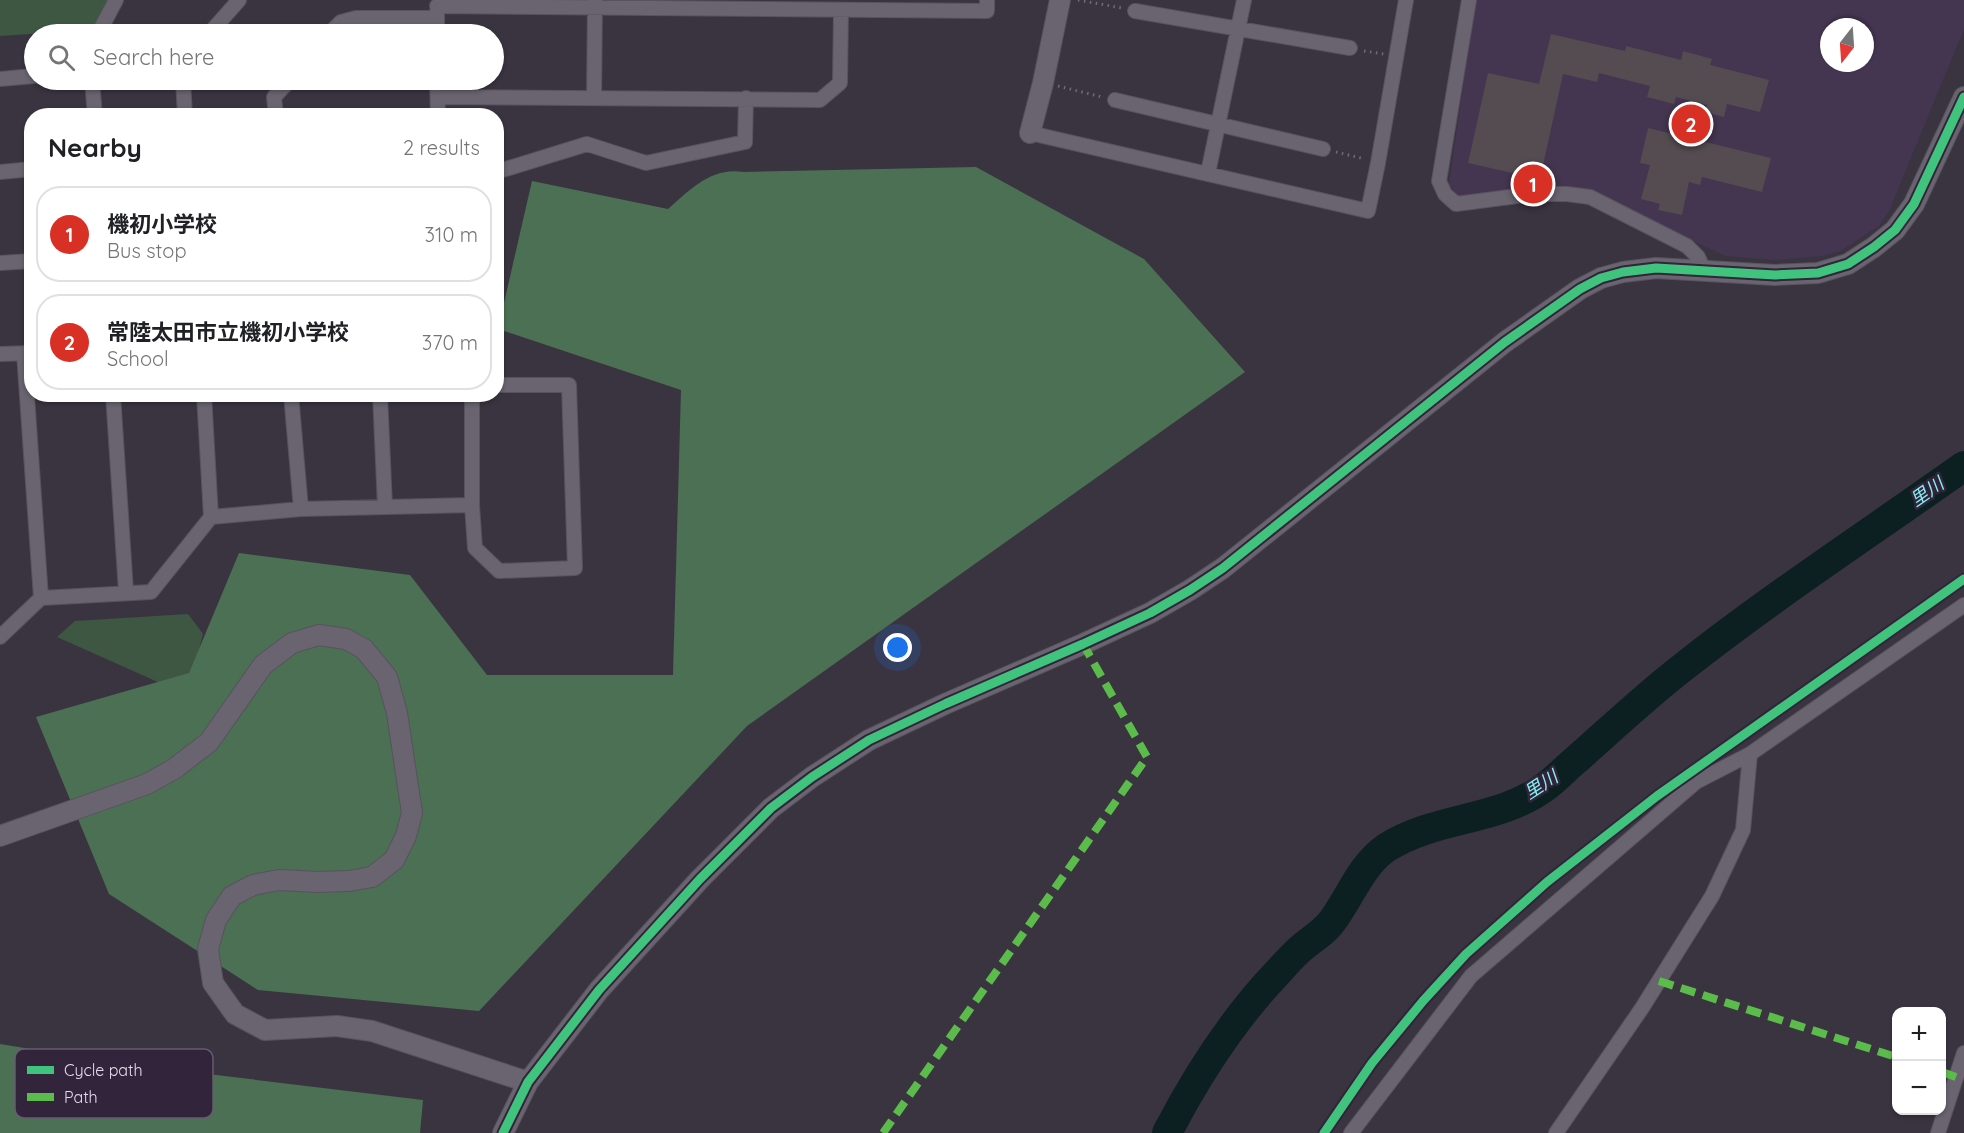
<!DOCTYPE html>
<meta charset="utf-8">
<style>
:root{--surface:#fff;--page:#f2f2f2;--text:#202124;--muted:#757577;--line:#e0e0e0;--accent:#d93025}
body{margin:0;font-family:Quicksand,"Noto Sans JP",sans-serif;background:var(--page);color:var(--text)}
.controls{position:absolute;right:18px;bottom:18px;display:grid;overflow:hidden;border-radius:12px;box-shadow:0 2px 4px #0004}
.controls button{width:54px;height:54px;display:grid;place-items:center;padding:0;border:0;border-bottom:2px solid var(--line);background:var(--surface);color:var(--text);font:30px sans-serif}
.compass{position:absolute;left:1820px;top:18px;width:54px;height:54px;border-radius:50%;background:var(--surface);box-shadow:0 2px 4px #0004;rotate:197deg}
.you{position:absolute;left:898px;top:648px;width:21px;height:21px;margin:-15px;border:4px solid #fff;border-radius:50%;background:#1a73e8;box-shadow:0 0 0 9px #1a73e833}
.badge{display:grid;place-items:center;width:39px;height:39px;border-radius:50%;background:var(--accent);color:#fff;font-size:20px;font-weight:700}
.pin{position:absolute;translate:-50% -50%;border:3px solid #fff;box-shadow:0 2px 6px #0006}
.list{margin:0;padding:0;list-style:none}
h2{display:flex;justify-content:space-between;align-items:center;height:78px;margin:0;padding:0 24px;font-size:26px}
h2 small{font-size:20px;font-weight:400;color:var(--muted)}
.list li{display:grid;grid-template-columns:39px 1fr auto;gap:18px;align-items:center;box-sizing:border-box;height:96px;margin:0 12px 12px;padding:0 12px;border:2px solid var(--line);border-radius:24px}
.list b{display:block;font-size:22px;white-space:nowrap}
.list p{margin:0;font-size:20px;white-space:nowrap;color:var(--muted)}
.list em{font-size:20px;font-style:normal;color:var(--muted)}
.icon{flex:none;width:33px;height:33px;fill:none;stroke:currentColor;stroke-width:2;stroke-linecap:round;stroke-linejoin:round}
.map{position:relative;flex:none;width:1964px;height:1133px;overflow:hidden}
.search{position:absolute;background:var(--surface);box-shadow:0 2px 4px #0004;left:24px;top:24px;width:480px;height:66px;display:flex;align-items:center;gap:15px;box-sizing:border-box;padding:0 21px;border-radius:33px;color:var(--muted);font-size:22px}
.panel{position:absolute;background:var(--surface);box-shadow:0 2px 4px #0004;left:24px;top:108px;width:480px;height:294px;border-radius:24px}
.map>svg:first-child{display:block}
</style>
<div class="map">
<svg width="1964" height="1133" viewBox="0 0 1964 1133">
<rect width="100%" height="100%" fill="#3a3440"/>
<!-- built -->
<path fill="#443550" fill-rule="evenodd" d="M1475,0h489v29l-75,182 -10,15 -39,25 -17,5 -48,4 -50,-4 -136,-65 -128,7 -12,-13zM1829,27h36v36h-36z"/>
<!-- green -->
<path fill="#3d5743" d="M0,0h108l-16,30 -92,6z
M188,614l15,20 -16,61 -130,-58 18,-16z"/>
<!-- forest -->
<path fill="#4c7054" d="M976,167l168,92 101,113 -498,354 -268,285 -221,-21 -149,-96 -73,-177 153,-44 50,-120 171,22 77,100h186l8,-285 -183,-61 34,-148 136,28c22,-19 43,-42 75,-37z
M0,1044l116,19 307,37 -3,33h-420z"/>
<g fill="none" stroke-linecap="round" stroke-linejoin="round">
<!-- river -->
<path stroke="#0c2021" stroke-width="30" d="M1167,1133c30,-58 66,-114 112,-162 8,-9 17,-19 26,-26 9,-7 17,-12 25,-21 19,-24 30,-58 56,-76 49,-32 112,-26 159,-61 11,-8 21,-19 32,-28 35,-31 69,-63 105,-91 91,-72 188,-135 282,-202"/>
</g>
<!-- building -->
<path fill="#544c50" d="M1551,34l74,17 1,-5 55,14 2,-9 29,8 -2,6 59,15 -9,32 -33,-8 -3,13 -19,-5 2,-7 -31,-8 -2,7 -27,-7 3,-11 -51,-13 -2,9 -34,-8 -23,105 -72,-16 20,-90 51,11z
M1648,128l123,30 -9,34 -60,-15 -2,8 -11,-3 -7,33 -24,-5 2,-6 -19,-5 9,-34 -10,-2z"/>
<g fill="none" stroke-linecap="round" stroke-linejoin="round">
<defs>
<path id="street" d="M1469,0l-30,181 6,13 11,10 77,-10h34l23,3 97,49 11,11 6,13
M437,6l550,5v-11
M437,11v23
M1135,11l215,37
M98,34l18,-34
M209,34l30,-34
M329,34l12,-12 15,-4h81
M0,79l34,-3
M92,80l3,36
M183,80l2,36
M437,80l1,36
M438,97l382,3 20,-17 1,-73
M594,98l1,-97
M1115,100l208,49
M276,116l-2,-19 16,-17
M1030,133l338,78 10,-48 28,-163
M0,172l32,-3
M496,172l91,-28 59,19 99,-21 1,-44
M1208,173l36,-173
M0,263l32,-2
M24,353l17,245
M0,354l32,-1
M113,394l13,198
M204,394l7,123
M291,394l10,115
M380,394l5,113
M472,394v111l3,43 24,23 76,-3 -6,-183h-73
M0,637l41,-39 110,-6 60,-75 90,-8 171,-4
M1351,1133l120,-157 225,-194 54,-28 214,-149
M1556,1133l86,-125 70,-112 31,-66 7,-76
M1938,1133l26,-80"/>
<path id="secondary" d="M1030,133l13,-50 17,-83
M0,836l147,-52 27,-15 35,-27 54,-77 29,-22 27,-8 27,4 18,10 23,28 10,36 15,100 -6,23 -12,24 -22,17 -23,4 -31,1 -39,-2 -26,5 -21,11 -16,24 -8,29 5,34 22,31 30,16 72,-4 35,5 156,51
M503,1133l25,-51 71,-92 101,-111 71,-71 41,-31 57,-37 76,-36 138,-60 67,-31 40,-23 33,-22 282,-226 75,-53 21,-11 22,-6 33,-4 119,7 43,-2 30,-9 26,-17 21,-17 19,-26 50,-107"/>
</defs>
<!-- street casing -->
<use href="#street" stroke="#58525e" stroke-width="16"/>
<!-- secondary casing -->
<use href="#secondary" stroke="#58525e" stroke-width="22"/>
<!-- path -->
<path stroke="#706b74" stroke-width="3" stroke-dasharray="1.5 4.5" stroke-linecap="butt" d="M1078,0l44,8
M1364,51l20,3
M1058,86l44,11
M1336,152l29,7"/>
<!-- street -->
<use href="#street" stroke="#6a6470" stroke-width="14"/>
<!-- secondary -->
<use href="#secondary" stroke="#6a6470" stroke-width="20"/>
<!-- quiet -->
<path stroke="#5cbc4b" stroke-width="8" stroke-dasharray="15 8" stroke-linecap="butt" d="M1659,981l237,76
M1942,1072l14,5
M883,1133l264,-376 -64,-113"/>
<defs>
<path id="cycleway" d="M503,1133l25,-51 71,-92 101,-111 71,-71 41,-31 57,-37 76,-36 138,-60 67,-31 40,-23 33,-22 282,-226 75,-53 21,-11 22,-6 33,-4 119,7 43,-2 30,-9 26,-17 21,-17 19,-26 50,-107
M1324,1133l48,-70 51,-62 43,-47 81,-72 110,-86 307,-217"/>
</defs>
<!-- cycleway casing -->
<use href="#cycleway" stroke="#31243b" stroke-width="13"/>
<!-- cycleway -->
<use href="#cycleway" stroke="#40c37c" stroke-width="9"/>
</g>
<g text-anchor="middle" stroke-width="5" stroke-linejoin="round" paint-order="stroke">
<!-- water labels -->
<g font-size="18" font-style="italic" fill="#87f2f2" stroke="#31243b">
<text transform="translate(1927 492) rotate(-35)" y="6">里川</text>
<text transform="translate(1541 785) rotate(-33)" y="6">里川</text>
</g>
</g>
<!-- legend -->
<rect x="15" y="1049" width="198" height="69" rx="9" fill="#31243b" stroke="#675b70" stroke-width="1.5"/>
<rect x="27" y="1066" width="27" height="8" fill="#40c37c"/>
<rect x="27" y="1093" width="27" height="8" fill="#5cbc4b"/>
<g font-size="16" fill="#e4dceb">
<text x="64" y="1076">Cycle path</text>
<text x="64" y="1103">Path</text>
</g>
</svg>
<div class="controls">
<button>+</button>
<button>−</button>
</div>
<svg class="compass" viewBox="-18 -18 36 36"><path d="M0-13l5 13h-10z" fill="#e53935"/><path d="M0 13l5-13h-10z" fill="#757577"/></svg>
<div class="you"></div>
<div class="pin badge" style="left:1533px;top:184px">1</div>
<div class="pin badge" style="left:1691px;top:124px">2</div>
<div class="search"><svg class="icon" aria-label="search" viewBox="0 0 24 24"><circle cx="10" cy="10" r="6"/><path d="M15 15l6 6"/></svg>Search here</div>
<section class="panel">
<h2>Nearby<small>2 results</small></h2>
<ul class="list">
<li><span class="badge">1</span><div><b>機初小学校</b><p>Bus stop</p></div><em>310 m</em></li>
<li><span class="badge">2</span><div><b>常陸太田市立機初小学校</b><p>School</p></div><em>370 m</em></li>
</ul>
</section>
</div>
